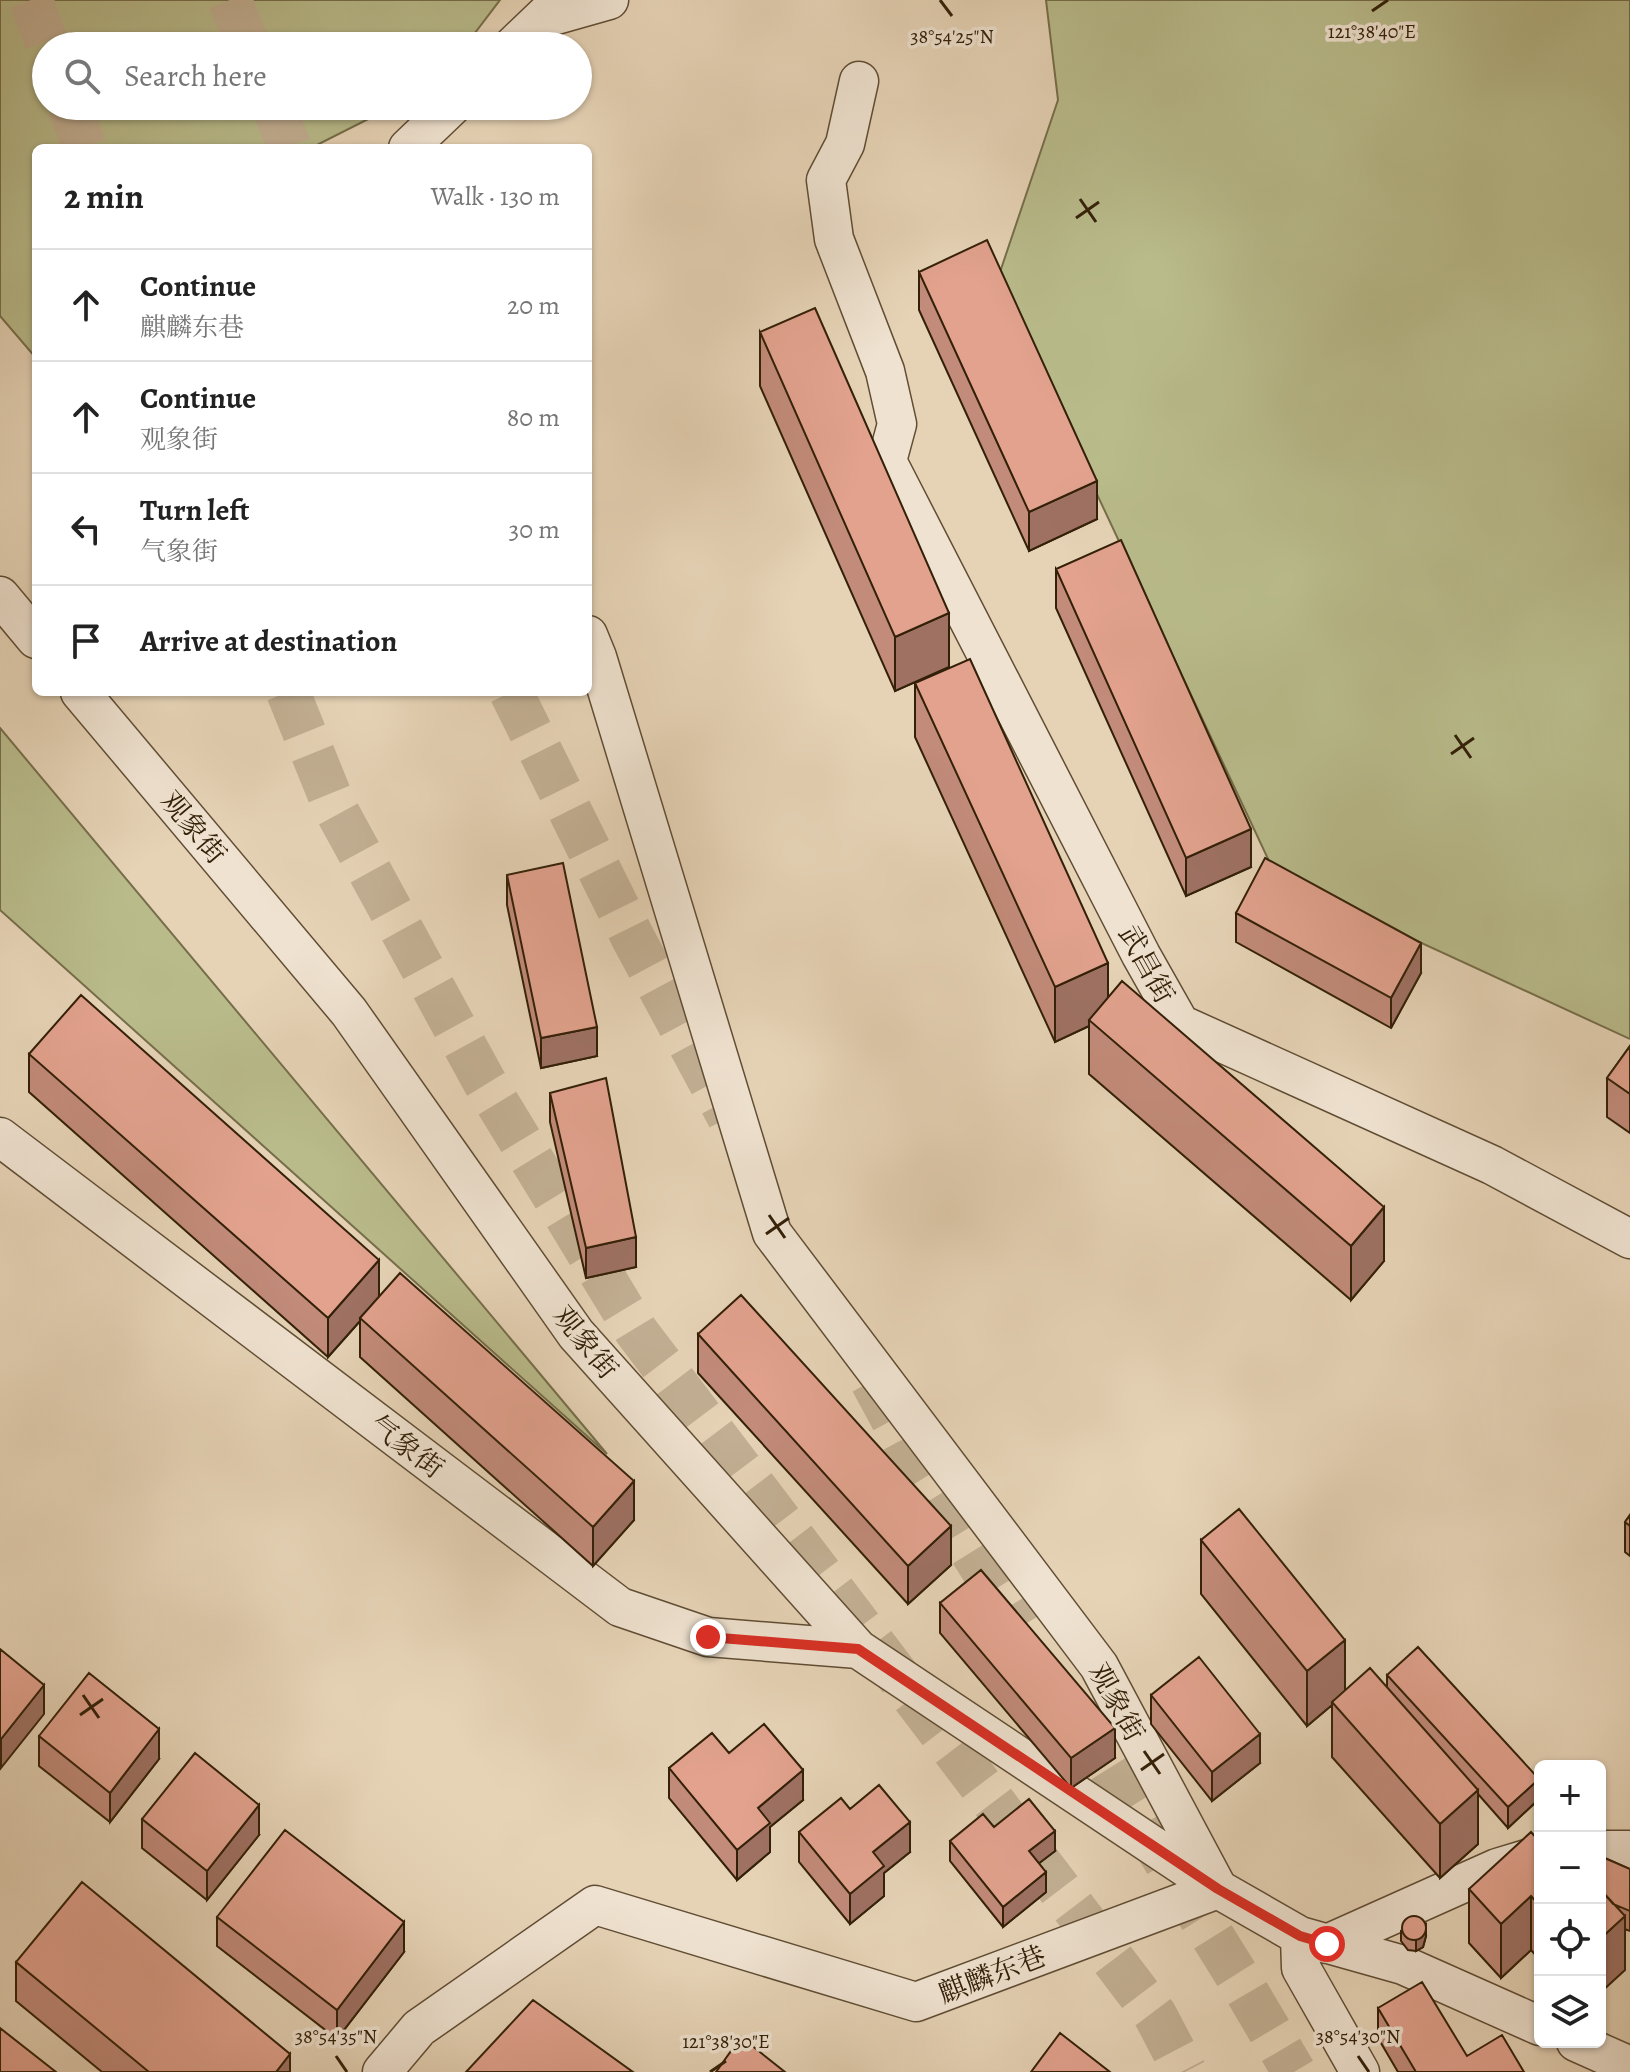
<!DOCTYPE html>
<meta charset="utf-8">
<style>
:root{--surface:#fff;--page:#f2f2f2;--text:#222;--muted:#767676;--line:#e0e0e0}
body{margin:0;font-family:Alegreya,"Noto Serif SC",serif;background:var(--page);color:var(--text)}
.controls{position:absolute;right:24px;bottom:24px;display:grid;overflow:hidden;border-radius:12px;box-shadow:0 2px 6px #0004}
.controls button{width:72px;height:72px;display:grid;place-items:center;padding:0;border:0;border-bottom:2px solid var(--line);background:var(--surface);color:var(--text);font:40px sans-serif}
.stop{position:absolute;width:24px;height:24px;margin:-18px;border:6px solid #d93025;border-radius:50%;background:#fff}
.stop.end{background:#d93025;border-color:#fff;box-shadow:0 2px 8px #0008}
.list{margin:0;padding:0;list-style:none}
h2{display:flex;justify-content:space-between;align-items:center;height:104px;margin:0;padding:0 32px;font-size:34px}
h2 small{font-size:26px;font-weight:400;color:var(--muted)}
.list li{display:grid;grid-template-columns:52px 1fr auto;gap:24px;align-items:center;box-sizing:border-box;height:112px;padding:0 32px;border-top:2px solid var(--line)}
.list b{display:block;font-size:30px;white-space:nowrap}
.list p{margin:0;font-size:26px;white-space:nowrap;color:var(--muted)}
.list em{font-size:26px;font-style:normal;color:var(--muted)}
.icon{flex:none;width:44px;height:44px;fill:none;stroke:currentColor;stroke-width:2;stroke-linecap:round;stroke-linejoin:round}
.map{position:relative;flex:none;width:1630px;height:2072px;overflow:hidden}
.search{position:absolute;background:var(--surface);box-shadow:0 2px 6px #0004;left:32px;top:32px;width:560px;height:88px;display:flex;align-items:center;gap:20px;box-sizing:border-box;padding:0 28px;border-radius:44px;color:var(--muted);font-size:30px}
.panel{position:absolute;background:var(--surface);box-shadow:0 2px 6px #0004;left:32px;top:144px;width:560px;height:552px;border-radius:12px}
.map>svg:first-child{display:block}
</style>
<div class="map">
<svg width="1630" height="2072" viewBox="0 0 1630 2072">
<rect width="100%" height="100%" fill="#e6d3b6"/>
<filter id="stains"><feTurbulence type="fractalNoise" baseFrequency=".0025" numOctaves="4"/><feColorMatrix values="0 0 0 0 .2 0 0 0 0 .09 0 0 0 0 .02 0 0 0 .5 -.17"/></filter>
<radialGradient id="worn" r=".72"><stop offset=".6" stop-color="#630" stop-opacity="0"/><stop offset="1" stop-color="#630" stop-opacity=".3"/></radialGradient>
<!-- green -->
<path fill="#b9bb8b" stroke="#766e4a" stroke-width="2" d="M0,0h500l-35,46h-419v60h348l-83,42h-275v210l-36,-42z
M1046,0h584v1039l-354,-163 -279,-595 61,-181z
M0,728l607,726 -607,-544z"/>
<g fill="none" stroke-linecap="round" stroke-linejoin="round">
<!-- major-tunnel -->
<path stroke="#c2af93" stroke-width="44" stroke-dasharray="44 22" stroke-linecap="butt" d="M31,0l17,46
M230,0l18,46
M69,106l16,42
M273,106l17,42
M288,692l46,114 150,275 152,250 519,684 30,57
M511,692l122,246 96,179
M872,1381l42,78 105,169
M1073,1713l168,269 53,90"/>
<defs>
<path id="minor" d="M542,19l67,-19
M513,46l46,-44
M859,81l-14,63 -19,36 8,59 51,132 12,53 -10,37 254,494 39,69 312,141 138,74
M408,148l44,-42
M0,596l36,43
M80,692l269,320 227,322 282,315 360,240 -119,-223 -327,-433 -175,-576 -9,-22
M0,1137l620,470 88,30 150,12
M1600,1850h30
M1300,1936l1,32 59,104
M1327,1944l170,-76 43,-13
M1576,2042l54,24
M382,2072l37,-44 176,-123 321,97 302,-113 82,47 103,29 137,61"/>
</defs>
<!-- minor casing -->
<use href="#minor" stroke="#604d34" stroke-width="41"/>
<!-- minor -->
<use href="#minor" stroke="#efe2d0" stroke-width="38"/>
</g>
<!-- wall -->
<path fill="#c28b7a" stroke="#332008" stroke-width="2" d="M919,272l178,247 -68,32 -110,-241z
M760,332l189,335 -54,24 -135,-305z
M1056,569l195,298 -65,29 -130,-288z
M915,683l193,314 276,264 -33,39 -262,-226v-48l-34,16 -140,-305z
M507,875l90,181 -56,12 -34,-163z
M1236,913l185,60 -30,55 -155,-86z
M1630,1046v87l-23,-16v-39z
M29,1054l350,243 255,223 -41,46 -233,-209v-36l-32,36 -299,-265z
M550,1093l86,174 -50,11 -36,-156z
M698,1334l253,231 -43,39 -210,-231z
M1630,1515v41l-5,-4v-30z
M1201,1540l144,150 42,-2v-13l152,124 -31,29 -30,-34v50l-38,34 -108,-121v-52l-25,21 -106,-132z
M940,1603l175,155 -44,30 -131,-155z
M1151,1695l109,68 -48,38 -61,-77z
M39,1736l120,23 -49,63 -71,-56z
M729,1753l74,47 -33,27v25l-33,28 -68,-82v-30z
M850,1809l60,43 -26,21v23l-34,28 -51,-62v-30z
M142,1819l117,16 -52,65 -65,-52z
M994,1827l61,24 -16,12 7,29 -43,35 -53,-66v-20z
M1540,1842v118l-9,-10 -30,28 -32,-35v-54z
M1600,1856l30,13v62l-5,-2v41z
M217,1917l187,35 -67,87 -120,-93z
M1401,1931l25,5 -3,11 -7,4 -8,-1 -7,-9z
M16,1962l274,110h-188l-86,-71z
M1378,2008l89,48 57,16h-126l-20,-34z"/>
<!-- shaded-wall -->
<path fill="#9e7163" stroke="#332008" stroke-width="2" d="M1097,481v38l-68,32v-39z
M949,613v54l-54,24v-54z
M1251,829v38l-65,29v-38z
M1421,943v30l-30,55v-30z
M1108,963v54l-19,3v6l-34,16v-55z
M597,1027v29l-56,12v-30z
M1384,1207v54l-33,39v-54z
M636,1237v30l-50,11v-30z
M379,1260v39l-19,19v3l-32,36v-39z
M634,1481v39l-41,46v-39z
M951,1526v39l-43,39v-38z
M1345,1640v54l-13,8v3l-25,21v-55z
M44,1685v29l-43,54v-29z
M1115,1728v30l-44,30v-30z
M159,1729v30l-49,63v-29z
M1260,1734v29l-48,38v-29z
M803,1770v30l-33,27v25l-33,28v-30l21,-42z
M1539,1779v20l-31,29v-21z
M1478,1790v54l-38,34v-54z
M259,1805v30l-52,65v-29z
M910,1822v30l-26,21v23l-34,28v-30l23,-42z
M1055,1831v20l-26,20v-20z
M1046,1872v20l-43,35v-20z
M1531,1896v54l-30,28v-54z
M1625,1916v54l-25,23v-54z
M404,1922v30l-67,87v-29z
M1426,1925v11l-3,11 -7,4v-11z
M290,2054v18h-14z"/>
<!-- building -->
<path fill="#e2a28e" stroke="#332008" stroke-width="2" d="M987,240l110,241 -68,31 -110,-240z
M815,308l134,305 -54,24 -135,-305z
M1121,540l130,289 -65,29 -130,-289z
M970,659l138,304 -53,24 -140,-304z
M1265,858l156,85 -30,55 -155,-85z
M563,863l34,164 -56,11 -34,-163z
M1122,981l262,226 -33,39 -262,-226z
M81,995l298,265 -51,58 -299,-264z
M1630,1046v48l-23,-16z
M606,1078l30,159 -50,11 -36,-155z
M400,1273l234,208 -41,46 -233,-209z
M741,1295l210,231 -43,40 -210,-232z
M1239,1509l106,131 -38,31 -106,-131z
M1630,1515v11l-5,-4z
M981,1570l134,158 -44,30 -131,-155z
M1418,1647l121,132 -31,28 -121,-132z
M0,1649l44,36 -43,54 -1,-1z
M1199,1657l61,77 -48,38 -61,-77z
M1370,1668l108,122 -38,34 -108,-122z
M89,1673l70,56 -49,64 -71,-57z
M764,1724l39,46 -45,38 12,15 -33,27 -68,-82 43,-35 17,20z
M195,1753l64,52 -52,66 -65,-52z
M879,1785l31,37 -37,30 11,14 -34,28 -51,-62 42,-34 9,11z
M1029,1799l26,32 -26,20 17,21 -43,35 -53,-66 33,-27 11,13z
M285,1830l119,92 -67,88 -120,-93z
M1531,1832l9,10v64l-9,-10 -30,28 -32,-35z
M1600,1856l30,13v42l-17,-7 -13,-15z
M82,1882l208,172 -14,18h-127l-133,-110z
M1600,1889l25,27 -25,23z
M1402 1928a12 12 0 1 1 24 0a12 12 0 1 1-24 0Z
M1422,1982l45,74 35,-21 22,37h-108l-38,-64z
M533,2000l100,72h-167z
M0,2028l56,44h-56z
M1060,2033l50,39h-79z
M741,2037l44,35h-69z"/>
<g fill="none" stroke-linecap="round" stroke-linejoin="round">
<!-- route -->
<path stroke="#d93025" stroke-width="10" d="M708,1637l150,12 360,240 82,47 27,8"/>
</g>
<!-- ticks -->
<path fill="none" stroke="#332008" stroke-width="3" d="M940,0l12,16M1372,11l16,-11M1080,199l16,23M1076,218l23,-16M1455,735l16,23M1451,754l23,-16M769,1215l16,23M766,1234l23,-16M83,1695l16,23M80,1715l23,-16M1144,1751l16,23M1141,1770l23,-16M336,2056l11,16M1358,2056l11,16M710,2072l16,-11"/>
<g text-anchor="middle" stroke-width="7" stroke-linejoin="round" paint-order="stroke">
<!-- street labels -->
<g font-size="28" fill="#332008" stroke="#efe2d0">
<text transform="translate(194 827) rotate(50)" y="10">观象街</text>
<text transform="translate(1147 964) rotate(61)" y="10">武昌街</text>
<text transform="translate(586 1342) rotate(51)" y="10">观象街</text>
<text transform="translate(407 1446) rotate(37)" y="10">气象街</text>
<text transform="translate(1117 1702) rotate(61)" y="10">观象街</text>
<text transform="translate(992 1974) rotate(-21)" y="10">麒麟东巷</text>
</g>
</g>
<g font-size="20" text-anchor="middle" fill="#332008" stroke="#efe2d0" stroke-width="7" stroke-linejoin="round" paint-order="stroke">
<text x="1372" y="38">121°38'40"E</text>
<text x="952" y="43">38°54'25"N</text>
<text x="336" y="2043">38°54'35"N</text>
<text x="1358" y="2043">38°54'30"N</text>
<text x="726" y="2048">121°38'30"E</text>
</g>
<rect width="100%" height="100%" filter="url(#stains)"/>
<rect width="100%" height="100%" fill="url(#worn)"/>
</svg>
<div class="controls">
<button>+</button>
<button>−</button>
<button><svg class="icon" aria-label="locate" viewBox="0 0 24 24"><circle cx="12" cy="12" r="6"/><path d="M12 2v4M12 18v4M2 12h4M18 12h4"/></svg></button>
<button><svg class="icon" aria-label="layers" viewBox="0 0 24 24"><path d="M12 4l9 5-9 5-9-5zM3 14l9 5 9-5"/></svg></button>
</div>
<div class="stop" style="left:1327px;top:1944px"></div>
<div class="stop end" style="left:708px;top:1637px"></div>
<div class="search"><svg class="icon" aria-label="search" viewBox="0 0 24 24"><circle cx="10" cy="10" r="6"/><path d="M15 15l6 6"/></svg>Search here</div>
<section class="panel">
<h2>2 min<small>Walk · 130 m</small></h2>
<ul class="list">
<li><svg class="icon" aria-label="ahead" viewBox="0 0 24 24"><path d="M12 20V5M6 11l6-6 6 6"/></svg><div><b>Continue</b><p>麒麟东巷</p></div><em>20 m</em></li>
<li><svg class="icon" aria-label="ahead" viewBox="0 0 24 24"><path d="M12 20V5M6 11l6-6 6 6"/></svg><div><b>Continue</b><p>观象街</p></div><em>80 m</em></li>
<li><svg class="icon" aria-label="left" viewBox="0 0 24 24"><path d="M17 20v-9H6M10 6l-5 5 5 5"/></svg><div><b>Turn left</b><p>气象街</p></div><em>30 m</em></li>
<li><svg class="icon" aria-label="arrive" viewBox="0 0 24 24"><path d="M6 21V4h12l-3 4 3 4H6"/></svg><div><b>Arrive at destination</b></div></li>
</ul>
</section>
</div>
